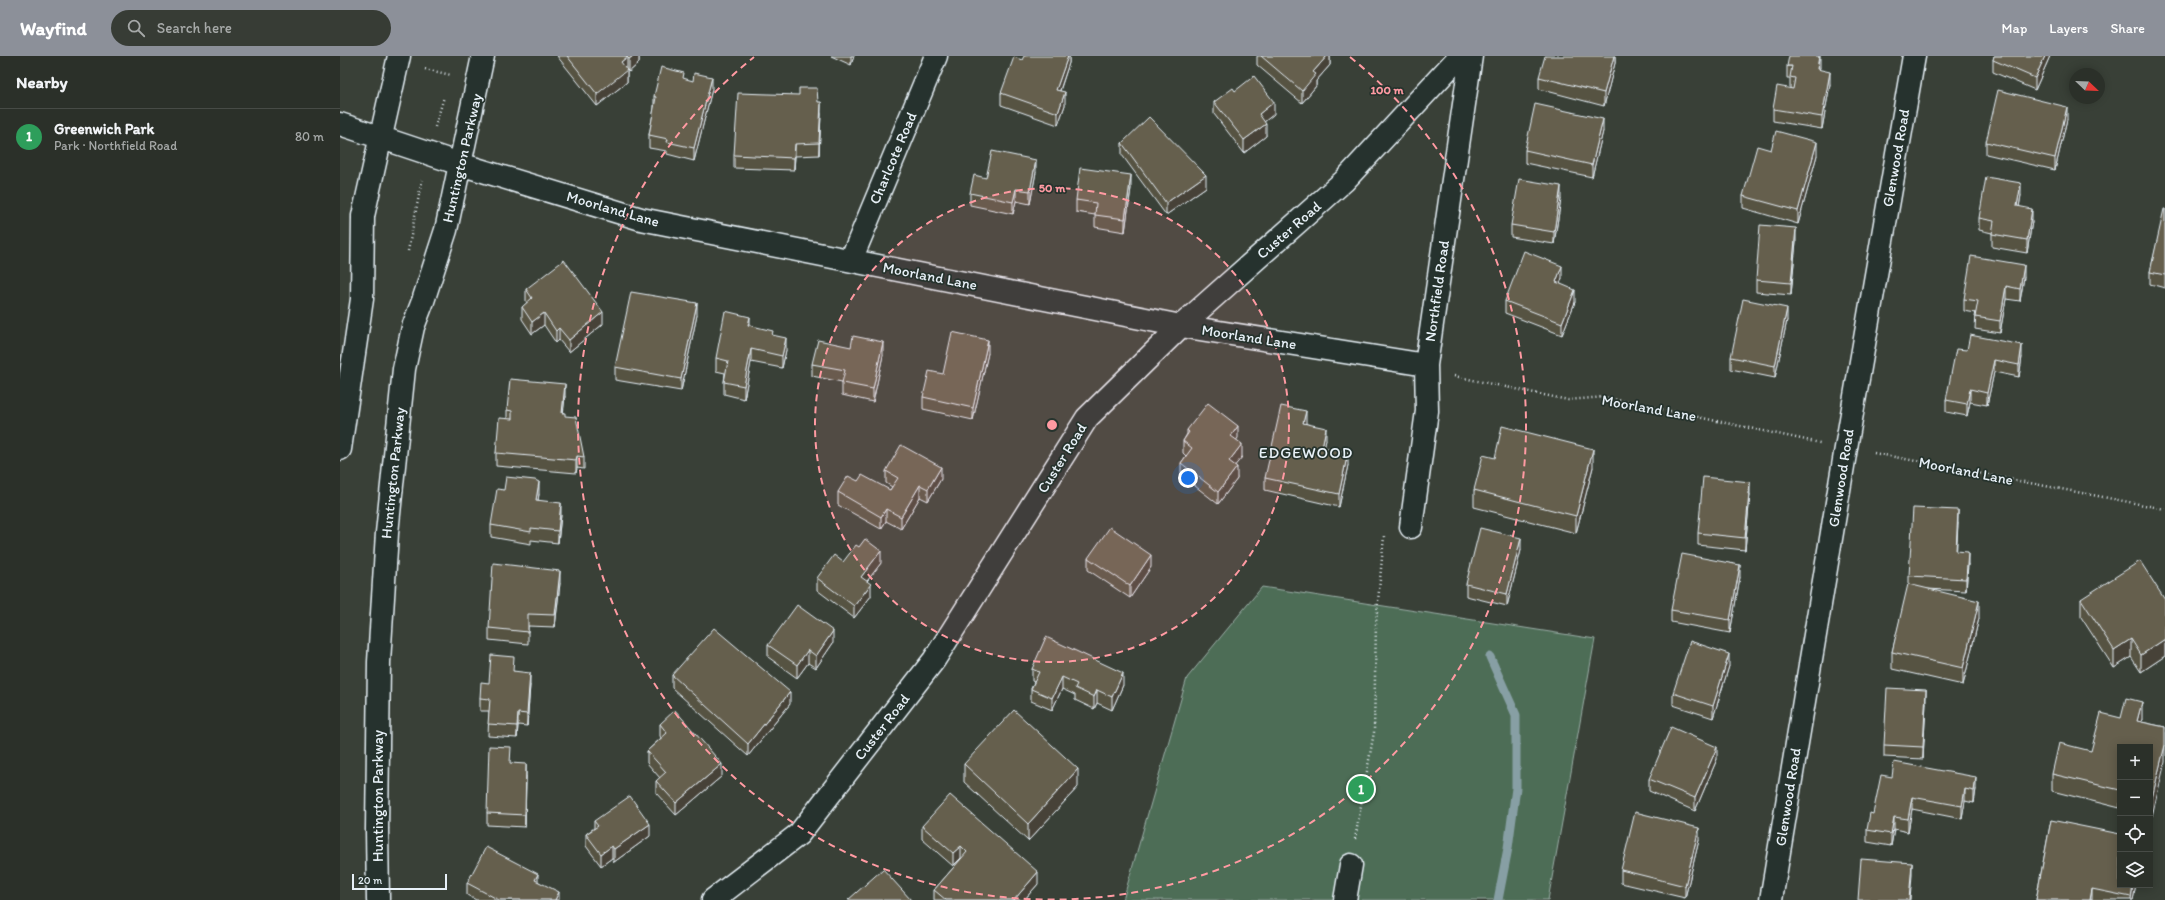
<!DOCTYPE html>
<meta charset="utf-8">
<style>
:root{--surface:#2b3029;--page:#373c35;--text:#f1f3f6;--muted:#a6a9a8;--line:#474b46;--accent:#8c9099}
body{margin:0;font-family:Itim,sans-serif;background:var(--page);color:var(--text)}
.controls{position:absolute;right:12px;bottom:12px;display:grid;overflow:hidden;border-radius:0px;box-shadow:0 2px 10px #0003}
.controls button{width:36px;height:36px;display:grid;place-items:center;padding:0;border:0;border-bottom:1px solid var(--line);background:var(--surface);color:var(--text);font:20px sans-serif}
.compass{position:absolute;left:1729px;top:12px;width:36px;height:36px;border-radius:50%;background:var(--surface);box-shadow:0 2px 10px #0003;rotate:113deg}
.scale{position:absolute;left:12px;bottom:10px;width:95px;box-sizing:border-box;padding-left:4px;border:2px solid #e8f1f8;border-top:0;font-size:11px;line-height:14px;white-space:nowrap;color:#e8f1f8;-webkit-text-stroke:3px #26332d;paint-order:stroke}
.you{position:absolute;left:848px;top:422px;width:14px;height:14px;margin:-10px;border:3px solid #fff;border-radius:50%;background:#1a73e8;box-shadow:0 0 0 6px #1a73e833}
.badge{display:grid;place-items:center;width:26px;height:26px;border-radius:50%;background:var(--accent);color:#fff;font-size:13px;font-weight:700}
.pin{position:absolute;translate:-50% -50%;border:2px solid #fff;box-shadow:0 1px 4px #0006}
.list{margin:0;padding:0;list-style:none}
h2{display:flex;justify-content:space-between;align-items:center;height:52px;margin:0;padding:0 16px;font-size:17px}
h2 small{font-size:13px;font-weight:400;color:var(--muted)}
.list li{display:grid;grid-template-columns:26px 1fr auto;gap:12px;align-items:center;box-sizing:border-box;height:56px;padding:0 16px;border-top:1px solid var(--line)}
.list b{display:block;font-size:15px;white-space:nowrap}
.list p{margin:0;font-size:13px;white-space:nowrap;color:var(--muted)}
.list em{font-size:13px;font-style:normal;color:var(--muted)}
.icon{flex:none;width:22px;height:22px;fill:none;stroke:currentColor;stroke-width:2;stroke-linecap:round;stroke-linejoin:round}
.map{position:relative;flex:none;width:1825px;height:844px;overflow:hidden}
header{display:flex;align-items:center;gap:24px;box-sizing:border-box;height:56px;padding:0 20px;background:var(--accent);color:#fff}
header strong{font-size:19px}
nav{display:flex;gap:22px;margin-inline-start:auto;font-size:14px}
.search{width:280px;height:36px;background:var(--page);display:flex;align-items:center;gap:10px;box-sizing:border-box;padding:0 14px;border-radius:22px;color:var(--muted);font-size:15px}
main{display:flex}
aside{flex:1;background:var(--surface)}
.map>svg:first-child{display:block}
</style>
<header>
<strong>Wayfind</strong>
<div class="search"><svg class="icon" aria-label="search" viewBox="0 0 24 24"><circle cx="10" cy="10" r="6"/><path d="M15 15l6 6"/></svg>Search here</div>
<nav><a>Map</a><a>Layers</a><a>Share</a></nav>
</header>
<main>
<aside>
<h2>Nearby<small></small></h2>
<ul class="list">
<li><span class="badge" style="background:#2e9e5b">1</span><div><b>Greenwich Park</b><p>Park · Northfield Road</p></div><em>80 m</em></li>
</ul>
</aside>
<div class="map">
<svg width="1825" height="844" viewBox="0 0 1825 844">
<rect width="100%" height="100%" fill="#394037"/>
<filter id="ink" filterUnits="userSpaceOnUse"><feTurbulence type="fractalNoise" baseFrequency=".025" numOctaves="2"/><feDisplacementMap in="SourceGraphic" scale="8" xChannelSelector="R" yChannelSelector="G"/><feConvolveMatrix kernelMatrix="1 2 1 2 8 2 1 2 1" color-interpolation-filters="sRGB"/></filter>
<g filter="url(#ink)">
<!-- green -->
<path fill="#4e6d57" stroke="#9bafa8" d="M922,531l333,52 -47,261h-425l64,-222z"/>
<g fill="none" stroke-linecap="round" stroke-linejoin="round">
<!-- stream -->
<path stroke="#879fa4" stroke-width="9" d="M1150,601l26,58v73l-8,60 -10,52"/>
<defs>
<path id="minor" d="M0,68l120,40 181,55 540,107 245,39
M511,204l85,-204
M0,393l22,-150 1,-83 36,-160
M1071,471l16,-116 -1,-46 45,-309
M38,844l-1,-71 2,-167 8,-129 17,-164 9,-42 10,-26 23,-71 37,-174
M373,844l86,-66 135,-174 153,-242 94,-92 163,-145 116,-125
M1005,844l6,-35
M1431,844l75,-452 68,-392"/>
</defs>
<!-- minor casing -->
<use href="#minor" stroke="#e8f1f8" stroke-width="25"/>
<!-- path -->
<path stroke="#e8f1f8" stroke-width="2.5" stroke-dasharray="1 3" stroke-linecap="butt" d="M85,13l26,6
M95,71l9,-30
M68,195l14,-71
M1114,320l114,24 36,-3 216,46
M1534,397l291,56
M1015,783l19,-107 2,-109 8,-87"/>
<!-- minor -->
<use href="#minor" stroke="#26332d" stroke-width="22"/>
</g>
<!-- wall -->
<path fill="#575243" stroke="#e8f1f8" d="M217,0h82v7l-10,9 -2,-2v12l-30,24z
M491,0h23l-3,9z
M729,0v7l-9,28 5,14 -7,20 -57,-20v-12l21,-33z
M917,0h73v9l-14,16v5l-14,17 -45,-38z
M1275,0v7l-11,43 -65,-17v-12z
M1654,0h56l-15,34 -42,-18v-12z
M1447,10l33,1 -1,3 11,14 -8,45 -49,-8v-12l17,-21v-10h-3z
M344,23l28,10 -18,72 -27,-7v-3l-18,-3v-13l5,-27v-12z
M895,35l39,23 -10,8 2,14 -22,17 -30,-39v-12z
M459,39l19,7 3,12 -2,41 -24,1 -1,14 -60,-2v-13z
M1727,63l-12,51 -69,-16v-12z
M1263,75l-11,46 -67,-14v-13z
M782,87l84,44 -40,28 -44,-60z
M1431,94l46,5 -19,69 -55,-16v-12z
M696,116l-6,32 -14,-3 -3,13 -43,-9v-12l16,-15z
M791,132l-6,44 -30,-5v-12l-19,-3v-12z
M1681,139l-2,12 13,14 -5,32 -35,-6v-14l-13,-3v-12z
M1221,143l-7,45 -43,-7v-12z
M1825,153v79l-15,-4v-12z
M1456,185l-5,54 -35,-3v-12z
M1684,221l-4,24 -14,-2 -6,34 -25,-4 1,-16 -12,-2v-12z
M1222,222l-2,5 15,19 -13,33 -57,-22v-12z
M186,233l77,35 -34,28 -10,-12 -3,3 -12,-18 -12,9 -10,-15v-12l5,-4 -1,-2z
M357,259l-16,76 -66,-11v-13z
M1447,264l-12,58 -44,-9v-12z
M410,270l23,9 13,15 -4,18 -31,-6 -7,37 -20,-5v-12l1,-9 -9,-2v-13z
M1627,294l55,7 -3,20 -25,-5 -7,33 -17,-3 -3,14 -21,-4v-12z
M648,297l-15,67 -50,-11v-12l20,-23z
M543,299l-10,47 -31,-7v-13l-30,-6v-12z
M225,340l-2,17 21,44v12l-7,-1 -1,5 -80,-7v-13l11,-35v-8z
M966,367l20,17 -2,7 24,18 -9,42 -74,-17v-12z
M847,374l51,8 -2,2 6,17 -7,8 2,14 -19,25 -37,-29v-12l5,-7 -3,-3v-12l4,-7z
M1155,402l98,9 -17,66 -102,-26v-17z
M546,415l55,8 -13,22 -8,-4 -19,32 -15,-8 -5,8 -43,-24v-13l20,-11 32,9 2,-3 -6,-4z
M199,438l-1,6 23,15 -3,28 -27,-3v4l-40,-7v-12z
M1410,438l-5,56 -47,-5v-12z
M1618,467l-2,28 12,13 -2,27 -39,-2 52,29 -16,67 -71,-16v-17l17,-68v-8z
M1181,494l-14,56 -41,-10v-12z
M748,502l63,9 -21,31 -42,-28z
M503,506l38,1 -14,18 4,15 -17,22 -37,-28v-12z
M1400,521l-10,56 -59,-11v-12z
M220,527l-5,44 -27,-1v18l-39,-4v-12z
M1741,543l84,1v56l-24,16 -10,-15 -17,11 -33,-51z
M493,587l-17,25 -8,-5 -11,15 -29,-21v-12z
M1389,610l-16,52 -40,-13v-12z
M692,613l91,16 -11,25 -15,-7 -3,6 -19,-9v-5l-13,-6 -10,21 -21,-9v-12l3,-7 -2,-1z
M174,615l16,14 -3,41 -9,-1 -1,13 -29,-2 1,-25h-9v-13l9,-15z
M332,619l118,29 -42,52 -76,-68z
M1586,646l-3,57 -39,-2v-12z
M1781,662l21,1 -1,3 24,5 -13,89 -2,-1v-68h-30v61l-68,-17v-17l39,-23z
M320,668l62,52 -46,39 -20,-22v-12l4,-3 -13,-15v-12l14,-13 -1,-2z
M1377,703l-22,52 -46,-20v-12z
M171,707l15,13 -1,51 -38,-2v-12z
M624,708l114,23 -50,54 -64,-59z
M1552,721l84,12 -2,14 -9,-2 -3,18 -50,-10 -4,23 -14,-3 -3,17 -24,-4v-12z
M1711,764l69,65h16l-3,15h-97z
M254,765l56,15 -36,26 -2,-4 -11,8 -15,-20v-12l8,-6z
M582,770l116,58 -14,16h-90v-10l27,-31v-1l-8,8 -31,-27z
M1359,784l-14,58 -64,-15v-13z
M198,825l21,19h-83l-9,-5v-12z"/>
<!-- shaded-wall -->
<path fill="#474237" stroke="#e8f1f8" d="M293,0h6v7l-10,9v-13z
M511,0h3l-3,9z
M728,0h1v7l-13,39v-12z
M987,0h3v9l-14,16v5l-14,17v-12l11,-19z
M1274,0h1v7l-11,43v-13z
M1480,0v11l-3,15v-13z
M1705,0h5l-15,34v-12z
M287,1v25l-30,24v-12l24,-32z
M1490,16v12l-8,45v-12z
M372,21v12l-18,72v-13z
M725,36v13l-7,20v-12z
M481,46v12l-2,41v-12z
M934,46v12l-15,12v-12z
M1727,51v12l-12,51v-12z
M1263,63v12l-11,46v-12z
M926,68v12l-22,17v-13z
M1477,86v13l-19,69v-13z
M455,88v12l-1,14v-12z
M696,104v12l-6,32v-13z
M791,119v13l-6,44v-13z
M866,119v12l-40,28v-12z
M1681,127v12l-4,24v-13z
M1221,130v13l-7,45v-12z
M676,133v12l-3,13v-12z
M1692,153v12l-5,32v-13z
M1456,172v13l-5,54v-12z
M1684,209v12l-4,24v-12z
M1222,210v12l-6,16v-12z
M1666,230v13l-6,34v-12z
M1235,234v12l-13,33v-12z
M357,247v12l-16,76v-12z
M1447,252v12l-12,58v-12z
M263,256v12l-34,28v-12z
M204,257v12l-12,9v-12z
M410,261v12l-2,-4z
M219,272v12l-3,3v-12z
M446,282v12l-4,18v-12z
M648,284v13l-15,67v-12z
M543,286v13l-10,47v-13z
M1682,289v12l-3,20v-12z
M411,293v13l-7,37v-13z
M1654,304v12l-7,33v-12z
M225,328v12l-3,29v-12z
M1630,333v13l-3,14v-12z
M966,355v13l-3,-1z
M898,370v12l-7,10v-12z
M986,372v12l-4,19v-12z
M902,388v13l-13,16v-12z
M1253,393v18l-17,66v-17z
M1008,396v13l-9,42v-13z
M237,400v12l-1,5v-13z
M601,411v12l-13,22v-12z
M897,411v12l-19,25v-12z
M199,426v12l-3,18v-12z
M1410,426v12l-5,56v-12z
M580,429v12l-19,32v-12z
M221,447v12l-3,28v-12z
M546,453v12l-5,8v-12z
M1618,454v13l-2,40v-12z
M1181,482v12l-14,56v-12z
M541,495v12l-20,26v-12z
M1628,496v12l-2,27v-12z
M811,499v12l-21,31v-12z
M1400,509v12l-10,56v-13z
M220,515v12l-5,44v-12z
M531,528v12l-17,22v-12z
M1639,545v17l-16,67v-17z
M493,575v12l-17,25v-12z
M1791,583v18l-17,11v-18z
M1825,583v17l-24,16v-17z
M468,594v13l-11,15v-13z
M1389,598v12l-16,52v-12z
M190,617v12l-3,41v-12z
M783,617v12l-11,25v-13z
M722,621v12l-10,21v-12z
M757,634v13l-3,6v-12z
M1586,634v12l-3,57v-12z
M450,636v12l-42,52v-12z
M1802,646v17l-5,19v-17z
M178,657v12l-1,13v-12z
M1825,689v17l-13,54v-18z
M1377,691v12l-22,52v-13z
M186,708v12l-1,51v-12z
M382,708v12l-46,39v-12z
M738,713v18l-50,54v-17z
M1636,721v12l-2,14v-12z
M1625,733v12l-3,18v-13z
M1572,741v12l-4,23v-13z
M1554,761v12l-3,17v-12z
M310,768v12l-36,26v-13z
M1359,772v12l-14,58v-12z
M272,790v12l-11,8v-12z
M621,790v12l-8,8v-13z
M1572,807v12l-2,25h-1z
M698,816v12l-14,16h-10z
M198,818v13l-3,-7z
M1793,829h3l-3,15h-2z
M1752,833v11h-2z
M219,836v8h-4z"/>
<!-- building -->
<path fill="#655f4e" stroke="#e8f1f8" d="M227,0h66l-4,3 -2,-2 -6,5 6,8 -30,24z
M684,0h44l-12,34 9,2 -7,21 -57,-20 13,-36 8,3z
M921,0h66l-14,16 3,2 -14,17z
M1205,0h69l-10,37 -65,-16z
M1449,0h30l-2,13 13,3 -8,45 -49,-8 4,-23 16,3 2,-11 -5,-1 2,-11h-5z
M1654,0h51l-10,22 -42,-18z
M321,11l23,6 -1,5 10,3 1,-8 18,4 -18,71 -27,-6 1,-3 -19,-4 7,-38 -2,-1z
M914,20l20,26 -15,12 7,10 -22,16 -30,-38 19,-14 2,3z
M459,32h18l1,14h3l-2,41 -24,1 -1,14 -60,-3 4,-62 61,2z
M1658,34l69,17 -12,51 -69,-16z
M1195,48l68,15 -11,46 -67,-15z
M809,61l57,58 -40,28 -44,-60z
M1436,75l41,11 -19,69 -55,-15 14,-50 14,4z
M652,95l44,9 -6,31 -14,-2 -3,13 -43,-9 4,-18 12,3z
M740,112l51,7 -6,44 -30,-4 1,-12 -20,-3z
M1646,121l35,6 -4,23 15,3 -5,31 -35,-6 2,-13 -15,-3z
M1179,123l42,7 -7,46 -43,-7z
M1824,153h1v66l-15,-3z
M1420,169l36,3 -5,55 -35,-3z
M1184,195l38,15 -6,16 19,8 -13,33 -57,-22z
M1631,200l53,9 -4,24 -14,-3 -6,35 -25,-4 3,-16 -14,-2z
M224,204l39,52 -34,28 -10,-12 -3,3 -12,-18 -12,9 -10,-15 10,-9 -6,-9z
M291,236l66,11 -16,76 -66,-12z
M1403,243l44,9 -12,58 -44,-9z
M385,255l25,6 -2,8 25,6 -1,4 14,3 -4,18 -31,-7 -7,37 -20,-4 4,-21 -12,-3z
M612,276l36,8 -15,68 -50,-11 6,-26 14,3z
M1630,279l52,10 -3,20 -25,-5 -7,33 -17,-4 -3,15 -21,-4 10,-51 11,1z
M513,280l30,6 -10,47 -31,-6 3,-13 -33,-6 6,-24 33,7z
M170,323l55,5 -3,29h3v3l11,1 8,40 -7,-1 -1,4 -80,-7 3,-35 13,1v-8l-5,-1z
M868,347l30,23 -7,10 11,8 -13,17 8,6 -19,25 -37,-29 11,-15 -9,-7 6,-9 -2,-2z
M941,350l25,5 -3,12 23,5 -4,19 26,5 -9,42 -74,-16z
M1162,370l91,23 -17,67 -102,-26 9,-35 12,3z
M561,389l40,22 -13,22 -8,-4 -19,32 -15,-8 -5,8 -43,-25 10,-16 10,5 4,-6 28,15 8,-12 -12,-7z
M166,421l29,3 4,2 -3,18 25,3 -3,28 -27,-3v4l-40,-7 6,-36 7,1z
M1363,421l47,5 -5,56 -47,-5z
M1573,452l45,2 -2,41 12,1 -2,27 -57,-3z
M770,471l41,28 -21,31 -42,-28z
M1140,472l41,10 -14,56 -41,-10z
M525,483l16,12 -20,26 10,7 -17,22 -37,-28 17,-23 9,7 13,-17 3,2z
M1342,498l58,11 -10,55 -59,-10z
M1800,505l25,39v39l-24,16 -10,-16 -17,11 -33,-51z
M153,507l67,8 -5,44 -27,-1v18l-39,-4z
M1568,528l71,17 -16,67 -71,-16z
M457,549l36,26 -17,25 -8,-6 -11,15 -29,-20z
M374,572l76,64 -42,52 -76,-69z
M706,581l77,36 -11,24 -15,-7 -3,7 -19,-9 2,-4 -15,-7 -10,21 -21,-9 8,-17 -7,-3z
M1350,585l39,13 -16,52 -40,-13z
M151,599l23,2 -1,14 17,2 -3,41 -9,-1 -1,13 -29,-2 2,-25 -10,-1 1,-16 8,1z
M1547,632l39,2 -3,57 -39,-2z
M1786,642l16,4 -5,19 28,6v18l-13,53h-2v-51h-30v43l-68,-16 7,-31 32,8 10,-38 20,5z
M335,654l47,54 -46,39 -20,-22 10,-9 -19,-21 20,-18 -7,-9z
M674,654l64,59 -50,55 -64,-60z
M1331,671l46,20 -22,51 -46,-19z
M149,690l22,1 -1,16 16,1 -1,51 -38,-2z
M1554,706l82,15 -2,14 -9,-2 -3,17 -50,-9 -4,22 -14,-2 -3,17 -24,-4 3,-17 3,1 8,-39 11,2z
M610,739l88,77 -24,28h-68l-12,-10 33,-38 -6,-6 -8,7 -31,-27z
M290,740l20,28 -36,25 -2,-3 -11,8 -15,-20 12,-8 -4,-5z
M1295,756l64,16 -14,58 -64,-16z
M1711,764l69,14v51h13l-2,12 -39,-8 -2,11h-54z
M146,791l52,27 -3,6 24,12 -4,8h-56l-32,-17z
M1521,803l51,4 -3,37h-51z
M543,813l28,31h-63z"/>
</g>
<!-- distance rings -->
<circle cx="712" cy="369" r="237" fill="#ff9aa2" fill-opacity=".12"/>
<g fill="none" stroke="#ff9aa2" stroke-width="2" stroke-dasharray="7 5">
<circle cx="712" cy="369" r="237"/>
<path d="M1010 1A474 474 0 1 1 414 1"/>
</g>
<g text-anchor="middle" stroke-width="3.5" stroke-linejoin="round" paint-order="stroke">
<!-- street labels -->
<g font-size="15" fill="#e8f1f8" stroke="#26332d">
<text transform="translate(122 102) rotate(-77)" y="5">Huntington Parkway</text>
<text transform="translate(553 102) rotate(-67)" y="5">Charlcote Road</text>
<text transform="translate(1556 102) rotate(-80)" y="5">Glenwood Road</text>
<text transform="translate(273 153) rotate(16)" y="5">Moorland Lane</text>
<text transform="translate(949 174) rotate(-41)" y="5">Custer Road</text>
<text transform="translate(590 220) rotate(11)" y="5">Moorland Lane</text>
<text transform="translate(1097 235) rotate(-82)" y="5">Northfield Road</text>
<text transform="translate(909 281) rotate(9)" y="5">Moorland Lane</text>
<text transform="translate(1309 352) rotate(10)" y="5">Moorland Lane</text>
<text transform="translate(722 402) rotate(-58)" y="5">Custer Road</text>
<text transform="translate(1626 415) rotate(11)" y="5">Moorland Lane</text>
<text transform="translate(53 417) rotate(-84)" y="5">Huntington Parkway</text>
<text transform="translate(1501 422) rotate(-81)" y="5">Glenwood Road</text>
<text transform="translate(542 671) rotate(-52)" y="5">Custer Road</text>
<text transform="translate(38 740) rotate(-90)" y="5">Huntington Parkway</text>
<text transform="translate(1448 741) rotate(-81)" y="5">Glenwood Road</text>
</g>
<!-- neighbourhood labels -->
<g font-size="16" letter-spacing="1" fill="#e8f1f8" stroke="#26332d">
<text x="966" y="402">EDGEWOOD</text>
</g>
</g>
<circle cx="712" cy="369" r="6" fill="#ff9aa2" stroke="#26332d" stroke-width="2"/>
<g font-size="12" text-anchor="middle" font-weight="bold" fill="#ff9aa2" stroke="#26332d" stroke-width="3.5" stroke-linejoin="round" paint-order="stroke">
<text x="1047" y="38">100 m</text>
<text x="712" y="136">50 m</text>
</g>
</svg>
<div class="controls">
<button>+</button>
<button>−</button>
<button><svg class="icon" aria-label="locate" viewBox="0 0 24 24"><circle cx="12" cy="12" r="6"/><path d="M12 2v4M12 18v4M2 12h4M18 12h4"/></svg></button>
<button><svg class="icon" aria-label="layers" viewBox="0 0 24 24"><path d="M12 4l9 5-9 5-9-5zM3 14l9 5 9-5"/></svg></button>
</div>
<svg class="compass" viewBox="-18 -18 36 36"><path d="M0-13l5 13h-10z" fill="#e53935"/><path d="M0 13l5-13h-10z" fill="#a6a9a8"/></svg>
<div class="scale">20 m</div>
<div class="you"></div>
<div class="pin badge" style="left:1021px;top:733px;background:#2e9e5b">1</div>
</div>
</main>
